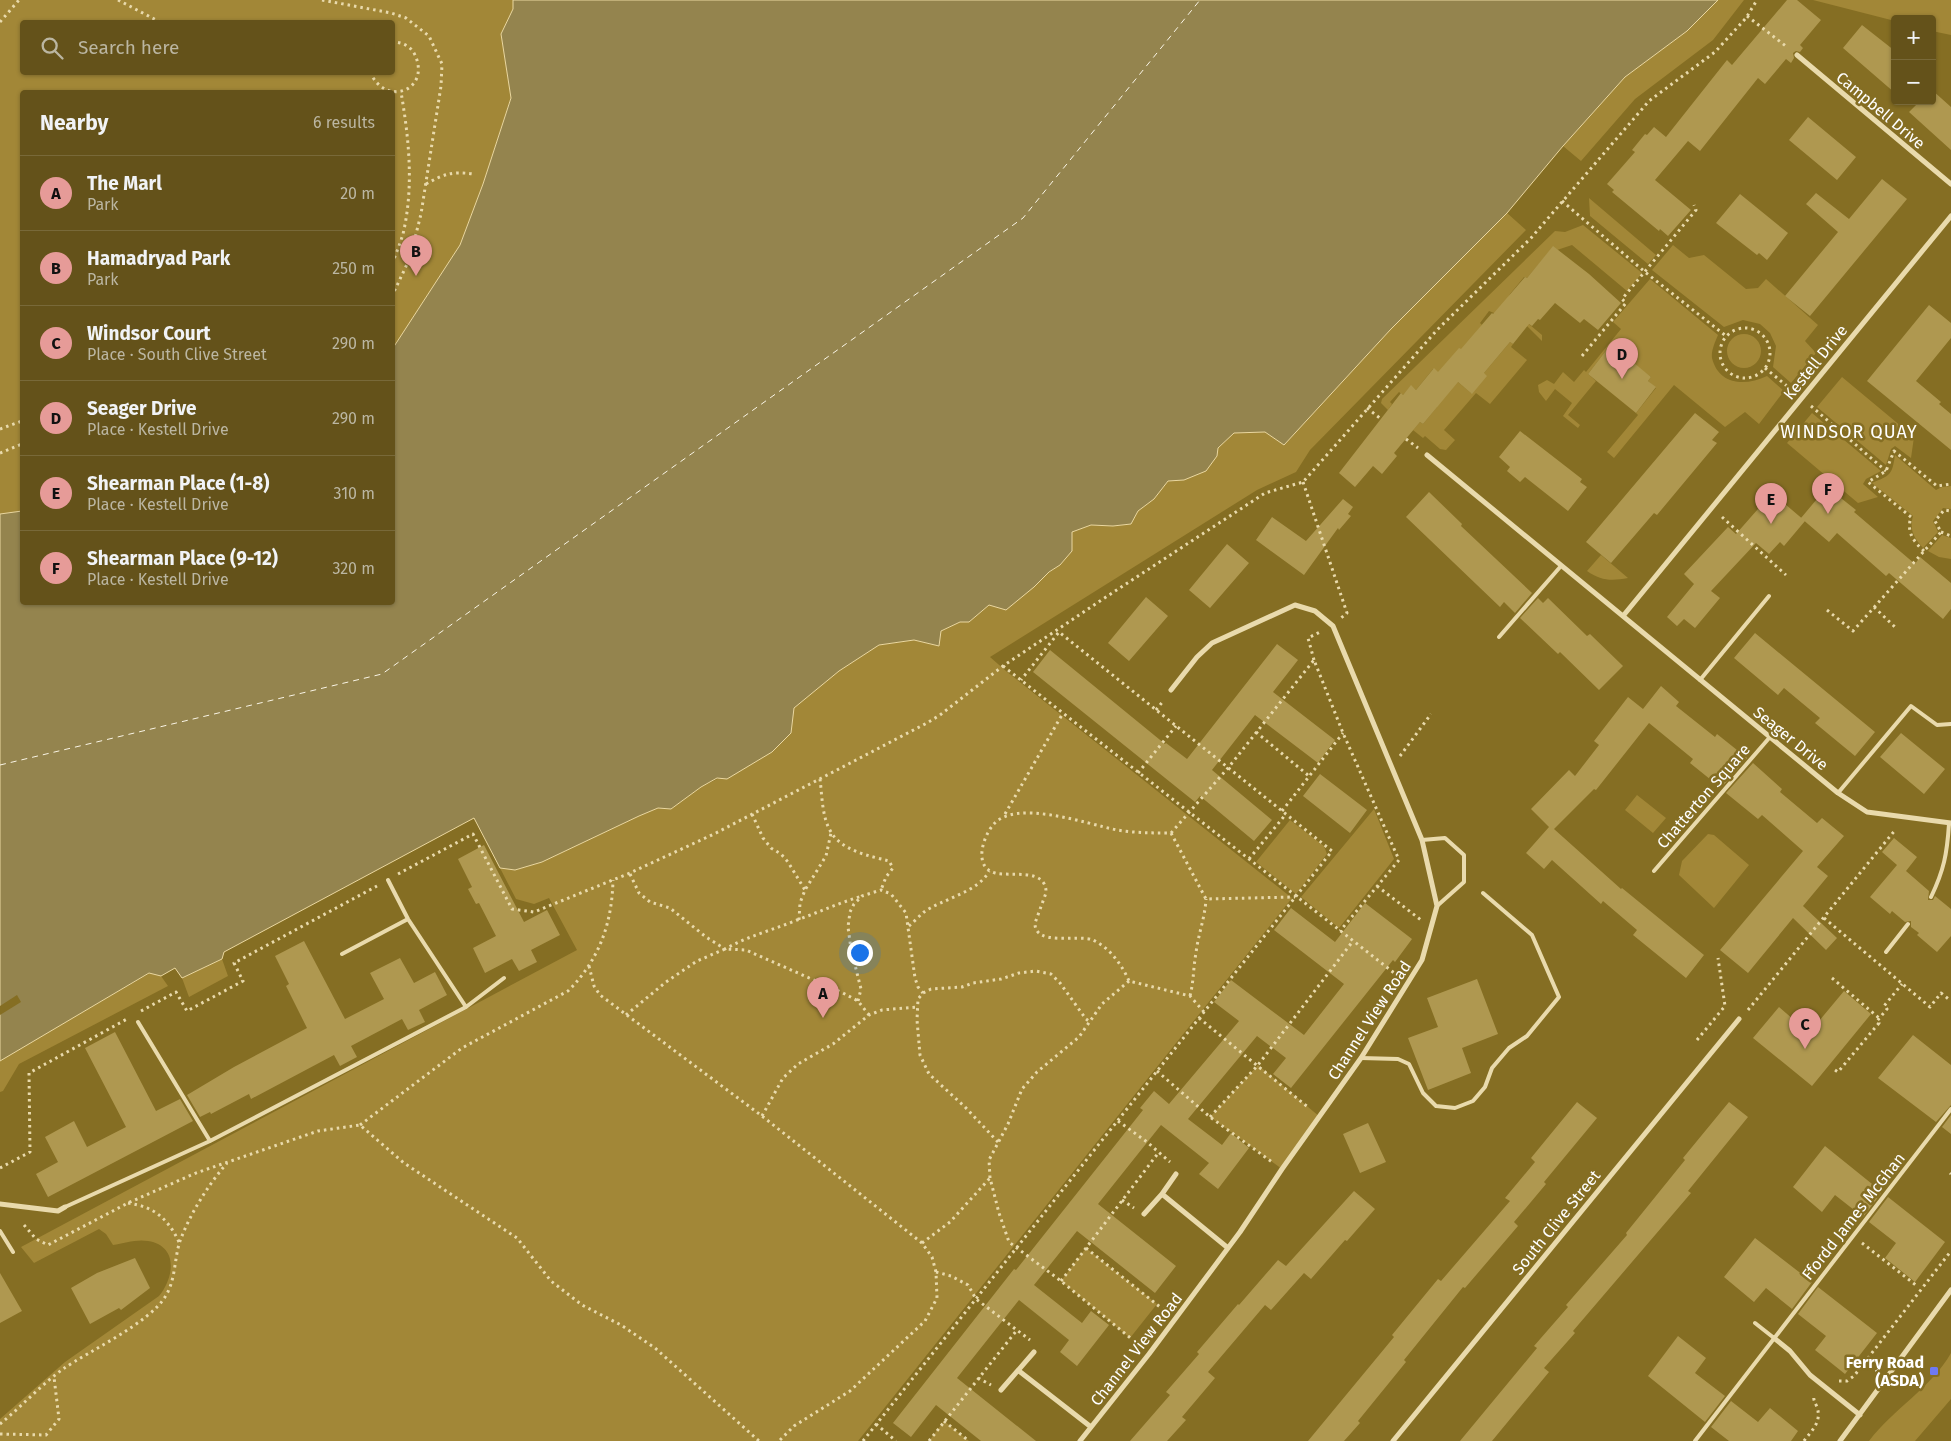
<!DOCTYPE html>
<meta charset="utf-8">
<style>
:root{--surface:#64521a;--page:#6a5823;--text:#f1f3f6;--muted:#bbb6a2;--line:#786939;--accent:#e69b98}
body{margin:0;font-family:"Fira Sans",sans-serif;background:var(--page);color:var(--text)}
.controls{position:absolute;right:15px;top:15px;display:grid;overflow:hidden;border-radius:5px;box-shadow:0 1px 4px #0004}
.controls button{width:45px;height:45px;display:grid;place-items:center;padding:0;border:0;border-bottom:1px solid var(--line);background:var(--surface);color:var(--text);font:25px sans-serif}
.you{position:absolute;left:859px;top:952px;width:18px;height:18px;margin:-12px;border:4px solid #fff;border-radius:50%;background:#1a73e8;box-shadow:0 0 0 8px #1a73e833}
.badge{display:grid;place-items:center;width:32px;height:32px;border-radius:50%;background:var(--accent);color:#111;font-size:16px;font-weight:700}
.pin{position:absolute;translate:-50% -41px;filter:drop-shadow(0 1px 2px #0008)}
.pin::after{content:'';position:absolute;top:26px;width:18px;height:15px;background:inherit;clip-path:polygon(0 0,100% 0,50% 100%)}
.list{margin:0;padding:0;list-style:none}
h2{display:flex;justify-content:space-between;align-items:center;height:65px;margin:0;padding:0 20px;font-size:21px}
h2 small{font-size:16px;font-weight:400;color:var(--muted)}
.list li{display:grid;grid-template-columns:32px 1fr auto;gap:15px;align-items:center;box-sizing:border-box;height:75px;padding:0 20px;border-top:1px solid var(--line)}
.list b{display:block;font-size:19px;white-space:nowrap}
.list p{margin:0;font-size:16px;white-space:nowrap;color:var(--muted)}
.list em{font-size:16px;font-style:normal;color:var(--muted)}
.icon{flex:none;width:28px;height:28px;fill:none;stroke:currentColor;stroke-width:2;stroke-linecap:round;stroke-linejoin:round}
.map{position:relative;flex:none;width:1951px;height:1441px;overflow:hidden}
.search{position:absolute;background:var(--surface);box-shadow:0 1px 4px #0004;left:20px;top:20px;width:375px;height:55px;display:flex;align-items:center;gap:12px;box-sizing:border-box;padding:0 18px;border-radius:5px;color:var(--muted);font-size:19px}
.panel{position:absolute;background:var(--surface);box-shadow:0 1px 4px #0004;left:20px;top:90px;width:375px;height:515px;border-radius:5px}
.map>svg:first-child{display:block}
</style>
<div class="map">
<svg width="1951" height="1441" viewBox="0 0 1951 1441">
<rect width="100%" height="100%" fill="#856e23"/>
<!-- green -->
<path fill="#a28737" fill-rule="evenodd" d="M0,0h513v9l-12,25 10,63 -28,87 -23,61 -67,103 -1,-256h-370v419l-22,3zM22,22h370v50h-370z
M1718,0h26l-31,40 -78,59 -54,62 -18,-15 62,-69 62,-46z
M1813,0h138v35l-19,-4v-12h-37v2z
M1589,198l67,57 -8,9 -58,-48z
M1507,213l19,17 -216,220 -14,22 -39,18 -267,167 16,14 286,227 -434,543h-858v-22l65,-57 94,-66c15,-18 20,-50 -11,-55 -11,-2 -24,2 -35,4l-7,-11 -7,-5 -65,34 -13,-16 556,-297 -28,-52 -15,6 -18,-5 -16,-31 15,2 27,-8 97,-46 19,-8 13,1 30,-22 71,-35 19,-19 2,-25 46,-37 40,-26 35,-5 25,6 2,-15 19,-9h9l20,-17 45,-18 13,-13 13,-9 12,-14v-19l19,-7 22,1 18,-2 7,-13 16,-12 14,-18 16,-1 33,-24 1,-8 16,-15 31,-1 19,13 107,-116z
M1583,225l59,48 -15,18 -55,-46 -15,5 -4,-3 -26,31 -3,-1 -14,17 -5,10 37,31v6l-15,-15 -38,-15 -9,12 2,2 -36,47 25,21 13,-20 26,-31 3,2 -2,3 16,13 -37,44 -14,-11 -32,37 11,10 -9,10 -6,-1 -15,-13 -2,2 -10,-8 7,-8 3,2 14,-17 -4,-38 -17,21 -5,-4 -8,9 -4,-3 -9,10 2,2 -4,6 -7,-7 1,-4 173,-168 10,1z
M1673,245l16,13 15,-3 42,34 12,-1 8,-9 52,46 -13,16 11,12 -25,30 -18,-16 3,-21 -6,-13 -10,-9 -17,-4 -19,7 -72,-57z
M1650,279l68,56c-3,7 -7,16 -6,23 7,28 34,28 55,18l17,15 -25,33 -14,-12 -20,15 -51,-42 -60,73 -7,-6 31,-37 -2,-2 20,-25 -8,-7 3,-4 -11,-8 -11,-4 3,-4 -12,-9 -12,-4 -20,26 8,7 -28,34 12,10 -2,3 -15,-12 9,-13 -17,-14 -9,12 -7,-9 -1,-7 9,-5 7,4 9,-12 11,10 10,-12 2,2 35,-43 -8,-7z
M1727 351a17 17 0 1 1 34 0a17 17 0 1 1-34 0Z
M1842,377l72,60 -3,21 -16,-12 -4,3 -5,16 -69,-58z
M1812,413l69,58 -15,8 -3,5 15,13 -20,6 -71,-60z
M1895,455l41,35 6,-3 9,-1v23l-8,-1 -10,13 5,11 -15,16c-9,-10 -14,-18 -10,-32l-41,-33c19,-8 20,-8 23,-28z
M1942,535l9,3v21l-12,-2 -11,-6z
M1601,555l27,23c-16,3 -27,3 -41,-7z
M1637,795l29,23 -13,15 -28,-23z
M1374,809l20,50 -55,69 -38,-31z
M1290,820l34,26 3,8 -31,40 -40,-32z
M1708,834l6,1 35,30 -35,43 -35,-33 3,-14z
M222,959l6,17 -39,21 -7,-19z
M150,973l11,3 7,10 -149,78 -16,27 -3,1v-31l2,-2z
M1258,1065l62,52 -38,52 -72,-52z
M1086,1248l71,56 -27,34 -69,-57z
M1951,1353v46l-36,42h-46c24,-32 62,-53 82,-88z
M944,1421l25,20h-40z"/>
<!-- water -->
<path fill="#94844e" stroke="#ead7a0" d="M513,0h1205l-31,31 -62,46 -62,69 -56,67 -116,116 -107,116 -19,-13 -31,1 -16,15 -1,8 -11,15 -22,9 -16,1 -14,18 -16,12 -7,13 -18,2 -22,-1 -19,7v19l-12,14 -11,7 -15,15 -28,23 -17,-5 -20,17h-9l-19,9 -2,15 -25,-6 -35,5 -40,26 -45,37 -3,25 -19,19 -45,27 -10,-1 -16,9 -30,22 -13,-1 -19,8 -97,46 -27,8 -15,-2 -26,-50 -250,134 -2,7 -40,19 -7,-10 -14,8 -12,-3 -149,88v-547l22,-3v91h370l1,-254 67,-103 23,-61 28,-86 -10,-64 12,-25z"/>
<!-- pier -->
<path fill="#856e23" d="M17,995l4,7 -21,13v-9z"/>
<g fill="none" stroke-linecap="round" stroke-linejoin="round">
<!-- ferry -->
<path stroke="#faf5e6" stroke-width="1" stroke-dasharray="6 5" stroke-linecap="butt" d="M0,765l382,-91 641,-456 177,-218"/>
</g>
<!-- building -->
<path fill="#af9850" d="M1787,0h10l24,20 -21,25 3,3 -3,4 -4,-1 -3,2 1,5 -3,5 -5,-4 -21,25 -7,-6 -58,73 -12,-10 -33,39 36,30 -23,26 -8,-7 -1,2 -47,-39 2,-2 -7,-6 28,-32 -3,-2 13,-16 2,1 7,-8 12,10 61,-77 5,5z
M1862,25l33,26v42l-52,-45z
M1932,90l19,17v43l-42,-38 11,-11h12z
M1808,117l48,40 -19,23 -48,-40z
M1882,179l25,20 -97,117 -25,-20 53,-64 -32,-28 10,-11 33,26z
M1740,194l48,39 -21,27 -8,-7 -2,2 -41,-32z
M1553,246l36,28 32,29 -23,27 -14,-11 -4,4 -25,-20 -15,17 -2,-1 -6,7 -3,-2 -16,20 -3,-2 -26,31 3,3 -15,18 -14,-12 -35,42 -3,-2 -26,31 3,3 -15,18 -9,-8 -18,21 -16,-14 62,-80 2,2 8,-10 5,5 18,-22 4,4 21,-24 2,1 31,-36 1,1 32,-37 2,1z
M1929,305l22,18v15l-35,43 25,21 -2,2 12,10v36l-84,-69z
M1611,344l40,33 -3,4 8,6 -20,26 -48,-39z
M1695,413l24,19 -7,8 5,3 -60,72 -3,-2 -43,50 -25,-21z
M1520,431l62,48 -2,3 7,5 -19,24 -43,-34 -5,5 -13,-11 3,-4 -11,-10z
M1827,487l29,23 -2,2 61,52 5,-7 31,26v26l-8,10 -54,-46 -3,3 -49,-43 -8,9 -28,-24z
M1429,492l33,32 -1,2 71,67 -17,20 -11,-11 -4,5 -94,-90z
M1772,493l33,28 -21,25 -4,-4 -11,12 -13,-11 -45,48 9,7 -25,30 -11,-9 -7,7 -10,-9 27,-33 -10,-10 44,-47 8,7z
M1343,499l10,8 -5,7 3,2 -12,14 -1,-2 -34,47 -48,-35 16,-23 34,24z
M1227,544l22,19 -39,45 -21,-18z
M1146,597l22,19 -39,45 -21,-18z
M1538,598l5,5 5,-5 39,38 3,-2 33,32 -24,24 -39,-38 -2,2 -38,-36z
M1755,633l120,99 -20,24 -40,-33 5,-5 -36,-30 -6,7 -44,-37z
M1277,644l21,16 -25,32 62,48 -17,23 -63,-48 -43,55 60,50 -18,21 -54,-45 -5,6 -162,-130 17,-22 115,94 1,-1 21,16z
M1661,686l18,16 -3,4 39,31 2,-3 30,24 -26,30 -31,-25 3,-4 -44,-36 -53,67 -2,-1 -40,40 67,60 1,-1 82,67 -18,23 -53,-43 4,-5 -34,-29 -2,3 -49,-44 -8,9 -18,-16 23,-26 -18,-18 38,-39 6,6 24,-31 -5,-4 34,-44 15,12z
M1901,733l44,36 -21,25 -44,-37z
M1753,763l29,26 -2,3 37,31 5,-5 22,18 -27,31 11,9 -25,30 34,32 -11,12 -33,-32 -45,55 -28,-23 83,-99 -41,-36 -4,4 -32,-26z
M1320,774l47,36 -17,23 -47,-37z
M1894,838l23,19 -11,14 23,20 -1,9h5l2,-4 16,13v27l-14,16 -20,-17 2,-2 -8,-6v-6l-6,1 -13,-11 -2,3 -20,-17 27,-32 -15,-13z
M484,845l40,77 23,-12 13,25 -29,15 6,12 -18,9 -7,-12 -27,14 -12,-25 23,-12 -17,-33 -3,1 -8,-15 4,-2 -14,-28z
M1365,903l47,36 -17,23 -2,-2 -102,128 -18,-14 13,-16 -29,-22 -69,83 34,26 9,-12 18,15 -31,41 -19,-15 10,-11 -48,-38 -63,79 78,62 -21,27 -78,-62 -43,54 48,38 9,-12 18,14 -32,41 -17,-14 9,-12 -50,-40 -62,78 79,63h-55l-45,-36 -25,32 -18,-14 121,-154 2,1 127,-160 -3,-2 14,-17 15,13 70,-83 -25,-19 17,-22 73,55 40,-51 -70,-54 17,-22 44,34z
M304,941l41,78 39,-20 -14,-26 30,-15 14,25 21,-11 12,23 -28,15 6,12 -17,8 -6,-11 -51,27 6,11 -17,9 -6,-11 -83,44 -2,-5 -38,20 -1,-2 -10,5 -13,-22 47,-28 73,-39 -21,-42 3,-2 -14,-28z
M1477,979l21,55 -36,14 9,25 -43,17 -20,-52 30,-11 -11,-29z
M1844,991l27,23 -59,72 -59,-48 26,-31 30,26z
M115,1032l41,79 24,-12 13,22 -145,76 -12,-23 22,-12 -13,-25 29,-16 13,26 39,-20 -41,-79z
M1913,1035l38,30v40l-15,17 -58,-44z
M1577,1102l20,16 -53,64 2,2 -32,38 4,4 -53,62 -2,-1 -59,73 2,2 -48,59 2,2 -16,18h-36l86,-104 -2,-2 46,-56 3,2 69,-80 -5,-3 30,-36 -4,-4z
M1729,1102l19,15 -60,74 3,2 -118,138 2,2 -31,35 5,4 -57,69h-32l77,-93 -3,-2 34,-39 -2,-2 61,-70 -1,-2 59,-73 -2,-2z
M1951,1115v19l-9,-7z
M1368,1123l18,39 -26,11 -17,-39z
M1825,1146l57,46 -19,25 -28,-22 -13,17 -29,-25z
M1354,1191l21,18 -28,32 -2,-1 -34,39 -7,-6 -33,37 -6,-5 -57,67 7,6 -33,39 4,3 -19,21h-37l40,-46 -4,-3 33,-38 -2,-2 41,-48 1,1 39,-45 8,6z
M1888,1197l57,45 -30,40 -30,-24 11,-15 -27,-21z
M1755,1238l57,44 -20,27 -26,-21 -12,14 -30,-25z
M135,1258l15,30 -29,22 -2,-2 -29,16 -19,-36 26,-15z
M0,1273l22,38 -22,12z
M1818,1287l59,46 -32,41 -30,-24 11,-14 -28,-22z
M1678,1336l28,22 -11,15 30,23 -20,26 -57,-46z
M1731,1401l27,21 12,-14 28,23 -7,10h-62l-18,-14z"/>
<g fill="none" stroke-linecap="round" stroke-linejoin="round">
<!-- path -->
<path stroke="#e9daac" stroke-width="3" stroke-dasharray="2.5 4" stroke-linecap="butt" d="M118,0l42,22
M322,0l69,13 15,5 23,18 13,28 -1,22 -20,128 -11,44 -18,38
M1747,16l40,31
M0,22l19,-22
M352,72h6
M370,72c16,36 61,18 45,-17 -4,-9 -13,-13 -23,-13
M426,184c18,-10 26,-13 47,-10
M1562,201l83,71 81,64
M392,264c4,-10 8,-20 11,-30 11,-47 6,-95 -2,-142
M1720 353a25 25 0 1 1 50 0a25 25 0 1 1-50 0Z
M1582,356l44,-53 -4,-4 74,-89 -2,-5
M1765,368l28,23
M1811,406l75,65
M1367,408l14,11
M0,429l22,-8
M1406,439l12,9
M0,453l22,-9
M1303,482l44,131 -6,5
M1722,517l64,58
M1941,532l10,4
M1924,551c-10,-9 -18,-19 -13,-34l-43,-35 18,-11 8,-20 43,35 14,-2
M1874,607l23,22
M1827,610l26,21 88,-99 -6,-11 9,-11 7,1
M1314,660l-6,-22 12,-6
M1003,666l395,310
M1156,710l8,-10
M1256,732l53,44
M1400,756l31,-42
M1138,773l38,-47
M820,779c2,16 2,39 11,53 11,19 39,24 58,29l4,7 -7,9 -5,13
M1282,811l61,-78
M752,814l11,24 8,10 10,6 7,8 17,28
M1005,814l58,-101
M1171,833l57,-65 86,-108 29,73 56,127 -59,71
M1249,859l37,-45
M398,874l75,-40 39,75 22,3 96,-39 86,-40 211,-110 13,-8 63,-49 100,-67 162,-106 38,-11 134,-152 94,-92 118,-137 66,-49 31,-34 11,-18
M630,874l9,19 11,9 20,6 36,29 19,12c23,-13 48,-19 72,-29 22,-8 42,-17 65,-24
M1377,886l44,34
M1824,918l106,89 11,-14 10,8
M799,920l1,-17 5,-13 21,-34 5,-23
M909,926c5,-4 10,-10 15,-14 18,-13 55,-20 65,-41
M589,966l5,20 6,9 162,121 160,127 10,14 4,15 1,26 -12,23 -75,70 -56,35 -15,15
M1832,978l47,40
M1129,981l-27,23 -23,33 -42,35 -15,17 -14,35 -19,36 1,18 9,35 10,29 52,39 78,64
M1190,996c4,-16 3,-27 6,-43 2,-18 9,-35 10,-54
M858,1001l3,-12 -10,-40 -3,-22 2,-15 4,-8 8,-8 19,-6 10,4 15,19 9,65 3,9 5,6
M1748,1010l148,-181
M141,1011l35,-19 11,19 56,-30 -9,-18 143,-77
M1204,1012l-14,-16 -61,-15c-7,-16 -19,-33 -36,-41 -14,-6 -59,7 -58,-17l11,-30c1,-26 -37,-16 -51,-20 -22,-6 -12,-36 -2,-48 22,-27 94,-1 124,5 18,3 35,3 54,3l35,66 89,-2
M626,1015l40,-33 31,-21 28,-12 21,1 97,43 15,8 11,14
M1199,1018l110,90
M1697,1040l28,-34 -7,-48
M1835,1070l3,2 41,-49 -2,-2 10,-12 -3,-3 18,-22
M1157,1071l53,46 62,45
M762,1116l21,-38 15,-14 35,-20 36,-29 13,-5 35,-3
M1210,1117l48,-52 95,-124
M1118,1121l29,21 23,20
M360,1125l102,-77 106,-57c31,-31 44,-67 45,-111
M998,1142l-33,-35 -36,-33 -9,-19 -3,-35 1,-21 5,-6 8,-4 31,-2 11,-4 28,-4 18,-6 17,-2 15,3 9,9 26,36 4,3
M0,1168l30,-16 -1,-79 98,-54
M1950,1173l1,1
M1122,1200l12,8
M128,1203c27,4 40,16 51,39
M24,1225l12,14 12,6 80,-42 68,-30 122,-42 42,-6 44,38 113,75 34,43 31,24 39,20 34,23 104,93
M922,1243l28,-21 40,-44
M1862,1243l55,43
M1086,1248l79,63
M936,1272l15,4 17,9 8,14 54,41
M1061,1281l98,-129
M978,1378l13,7
M1839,1381h8l7,-5 97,-125
M944,1421l25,20
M0,1424c21,-17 41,-39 63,-55 28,-19 86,-46 102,-72 11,-17 9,-38 15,-56 10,-27 28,-56 47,-78
M876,1424l20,17
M0,1434l46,1 13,-16 -5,-42
M863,1441l469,-590 -273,-219 -38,48
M929,1441l88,-111
M1804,1441c8,-11 18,-19 13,-34 -2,-5 -4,-7 -3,-12"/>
<!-- service -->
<path stroke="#e9daac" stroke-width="4" d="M1499,637l62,-71
M1700,680l69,-84
M1838,793l73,-87 26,19 14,-1
M1422,840l23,-2 19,17v27l-27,24
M1654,871l116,-134
M388,880l20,39 58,88
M1931,897c13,-27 16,-43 18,-73
M1886,952l22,-28
M342,954l66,-35
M138,1022l72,119
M1361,1058l37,1 11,5 14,29 13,13 19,2 18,-7 12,-14 7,-19 17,-20 18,-12 32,-39 -27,-62 -49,-42
M65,1207l145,-66 256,-134 38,-29
M0,1231l13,21
M1755,1323l19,15
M1695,1441l256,-332"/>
<!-- minor -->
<path stroke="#e9daac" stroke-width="5" d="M1797,55l154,129
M1427,455l411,338 29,19 84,11
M1623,616l328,-400
M1162,1194l66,54
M0,1204l58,7 7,-4
M1144,1214l18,-20 14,-20
M1774,1338l16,13 20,24 50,40
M1019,1371l72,56
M1001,1390l33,-38
M1080,1441l69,-87 91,-122 42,-63 79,-111 61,-98 15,-54 -15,-66 -89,-214 -18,-15 -20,-6 -83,38 -15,14 -26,33
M1393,1441l346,-422
M1840,1441l111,-151"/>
</g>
<!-- markers -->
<rect fill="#6e79f4" stroke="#856e23" stroke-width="2" x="1929" y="1366" width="10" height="10" rx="2.5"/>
<g text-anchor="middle" stroke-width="5" stroke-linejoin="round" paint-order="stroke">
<!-- street labels -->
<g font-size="16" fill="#fff" stroke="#856e23">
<text transform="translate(1881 110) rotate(40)" y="6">Campbell Drive</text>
<text transform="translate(1815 362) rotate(-51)" y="6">Kestell Drive</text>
<text transform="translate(1791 738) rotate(39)" y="6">Seager Drive</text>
<text transform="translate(1703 796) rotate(-49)" y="6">Chatterton Square</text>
<text transform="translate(1369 1020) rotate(-57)" y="6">Channel View Road</text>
<text transform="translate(1853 1216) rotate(-52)" y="6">Ffordd James McGhan</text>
<text transform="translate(1556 1222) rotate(-51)" y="6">South Clive Street</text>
<text transform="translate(1136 1349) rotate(-52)" y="6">Channel View Road</text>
</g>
<!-- poi labels -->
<g font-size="16" font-weight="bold" fill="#fff" stroke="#856e23" text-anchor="end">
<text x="1924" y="1368">Ferry Road<tspan x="1924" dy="18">(ASDA)</tspan></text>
</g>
<!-- neighbourhood labels -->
<g font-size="18" letter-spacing="1" fill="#fff" stroke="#856e23">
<text x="1849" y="438">WINDSOR QUAY</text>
</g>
</g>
</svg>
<div class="controls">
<button>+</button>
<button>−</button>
</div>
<div class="you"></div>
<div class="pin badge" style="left:823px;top:1018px">A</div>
<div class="pin badge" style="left:416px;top:276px">B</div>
<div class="pin badge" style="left:1805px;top:1049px">C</div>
<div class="pin badge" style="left:1622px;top:379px">D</div>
<div class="pin badge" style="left:1771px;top:524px">E</div>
<div class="pin badge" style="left:1828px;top:514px">F</div>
<div class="search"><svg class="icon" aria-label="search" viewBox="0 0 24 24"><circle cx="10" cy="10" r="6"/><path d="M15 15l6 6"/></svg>Search here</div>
<section class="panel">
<h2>Nearby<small>6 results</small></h2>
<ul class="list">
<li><span class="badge">A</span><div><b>The Marl</b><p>Park</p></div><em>20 m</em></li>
<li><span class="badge">B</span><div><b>Hamadryad Park</b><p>Park</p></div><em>250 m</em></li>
<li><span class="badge">C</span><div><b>Windsor Court</b><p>Place · South Clive Street</p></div><em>290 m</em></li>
<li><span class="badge">D</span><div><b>Seager Drive</b><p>Place · Kestell Drive</p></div><em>290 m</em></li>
<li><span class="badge">E</span><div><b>Shearman Place (1-8)</b><p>Place · Kestell Drive</p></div><em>310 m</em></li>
<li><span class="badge">F</span><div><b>Shearman Place (9-12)</b><p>Place · Kestell Drive</p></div><em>320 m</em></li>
</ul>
</section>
</div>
